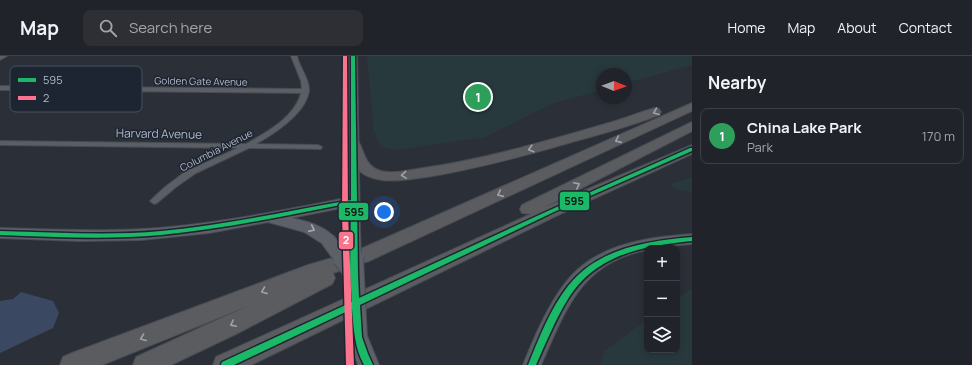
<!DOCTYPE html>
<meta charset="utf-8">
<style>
:root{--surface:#202329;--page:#2d2f35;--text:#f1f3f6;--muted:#a2a4a8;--line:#3d4046;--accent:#d93025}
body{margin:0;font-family:Manrope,sans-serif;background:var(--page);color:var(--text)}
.controls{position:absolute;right:12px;bottom:12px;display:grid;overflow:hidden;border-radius:8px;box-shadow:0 2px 6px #0003}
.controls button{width:36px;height:36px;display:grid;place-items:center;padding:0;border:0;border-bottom:1px solid var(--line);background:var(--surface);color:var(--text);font:20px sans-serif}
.compass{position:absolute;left:596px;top:12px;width:36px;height:36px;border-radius:50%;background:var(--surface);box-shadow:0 2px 6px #0003;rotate:91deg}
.you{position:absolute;left:384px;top:156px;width:14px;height:14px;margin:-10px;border:3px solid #fff;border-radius:50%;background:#1a73e8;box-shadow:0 0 0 6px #1a73e833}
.badge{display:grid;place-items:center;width:26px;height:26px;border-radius:50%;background:var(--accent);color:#fff;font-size:13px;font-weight:700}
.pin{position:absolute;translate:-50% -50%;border:2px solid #fff;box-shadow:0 1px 4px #0006}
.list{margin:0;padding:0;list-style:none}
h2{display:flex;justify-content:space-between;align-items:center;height:52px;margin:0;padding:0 16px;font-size:17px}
h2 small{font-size:13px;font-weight:400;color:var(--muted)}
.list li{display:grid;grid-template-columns:26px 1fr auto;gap:12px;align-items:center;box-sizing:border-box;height:56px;margin:0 8px 8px;padding:0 8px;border:1px solid var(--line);border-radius:8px}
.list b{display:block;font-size:15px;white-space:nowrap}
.list p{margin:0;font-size:13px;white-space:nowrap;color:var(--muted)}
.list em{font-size:13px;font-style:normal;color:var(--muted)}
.icon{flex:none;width:22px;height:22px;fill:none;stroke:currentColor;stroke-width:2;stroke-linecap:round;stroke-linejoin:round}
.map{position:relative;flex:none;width:692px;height:309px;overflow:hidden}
header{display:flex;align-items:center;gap:24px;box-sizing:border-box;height:56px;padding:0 20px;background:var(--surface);border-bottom:1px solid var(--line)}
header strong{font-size:19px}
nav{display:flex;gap:22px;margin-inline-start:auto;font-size:14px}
.search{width:280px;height:36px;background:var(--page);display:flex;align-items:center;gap:10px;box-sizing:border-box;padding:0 14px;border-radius:8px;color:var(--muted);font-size:15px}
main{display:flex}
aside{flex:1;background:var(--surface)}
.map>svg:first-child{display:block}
</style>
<header>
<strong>Map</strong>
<div class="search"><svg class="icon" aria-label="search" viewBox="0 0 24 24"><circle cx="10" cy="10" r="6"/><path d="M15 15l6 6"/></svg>Search here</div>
<nav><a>Home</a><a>Map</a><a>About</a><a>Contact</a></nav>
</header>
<main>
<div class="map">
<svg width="692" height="309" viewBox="0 0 692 309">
<rect width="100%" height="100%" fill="#2b2f37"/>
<!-- green -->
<path fill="#28393d" d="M367,0h325v9l-66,18v-9h-24v16l-51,14 -66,33 -89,13 -15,-3 -7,-16z
M692,122v14l-19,-4 -1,-5z
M692,233v76h-92l4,-14 43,-31v30h30v-52z"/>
<!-- water -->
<path fill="#3a4861" d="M21,236l32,9 6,12 -6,15 -53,25v-52l13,-2z"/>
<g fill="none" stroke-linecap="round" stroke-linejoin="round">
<defs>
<path id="street" d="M0,0h7l-7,4z
M291,0h6c2,11 13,23 12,35 -3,22 -34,42 -53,53l62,1 4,2 -1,2 -72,-1 -53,25 -20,14 -19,16 -3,1 -4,-3 15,-14 20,-15 53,-24 -238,-3v-4l246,3c21,-12 49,-27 55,-51l-301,-3v-4l302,3 -1,-8z"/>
<path id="secondary" d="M692,178v10l-45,4v2c-67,13 -81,60 -106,115h-18c12,-30 30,-73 54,-95 31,-28 75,-33 115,-36z"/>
<path id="primary" d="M349,0h8l3,174 -2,4 -5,1 -5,-1 -2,-4v-23l-55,11c15,3 36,8 45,22l-3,4 -5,2 -5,-2 -19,-12 -36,-10 -59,11 -68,7 -61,1 -80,-3v-10c47,1 95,4 143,1 68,-4 136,-18 203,-31z
M358,272l7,3 14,34h-21l-10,-28 3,-6z"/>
<path id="highway" d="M692,47v8l-323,150 -36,12 2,5 -3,6 -96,50 -65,31h-38l3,-8 112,-51 -146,59h-42l3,-8 9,-4 236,-88 48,-14z
M655,52l4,1 2,3 -2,3c-28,11 -58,19 -87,27 -48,14 -96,27 -145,35 -19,2 -39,7 -57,0 -15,-5 -20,-19 -24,-33l2,-3 5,-1 5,1c7,11 6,23 20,29 12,5 32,0 45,-2 64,-9 126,-28 189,-46 14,-4 28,-10 43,-14z
M692,66v9l-149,77 149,-63v9l-134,61 -307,150h-38l3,-8 315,-143 -9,-1 -2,-4 2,-4z"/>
</defs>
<!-- street casing -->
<use href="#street" stroke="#464a50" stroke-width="2"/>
<!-- secondary casing -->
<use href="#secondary" stroke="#464a50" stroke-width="2"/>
<!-- primary casing -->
<use href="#primary" stroke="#484c54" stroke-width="2"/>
<!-- highway casing -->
<use href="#highway" stroke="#484b53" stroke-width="2"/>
<!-- street -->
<use href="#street" fill="#5b5e65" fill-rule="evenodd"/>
<!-- secondary -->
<use href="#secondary" fill="#595d64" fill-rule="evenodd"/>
<!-- primary -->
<use href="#primary" fill="#5d6067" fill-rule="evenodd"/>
<!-- highway -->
<use href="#highway" fill="#5a5c5f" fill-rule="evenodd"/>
<defs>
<path id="primary-bridge-far1" d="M353,174l1,29
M328,184l14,19"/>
<path id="primary-bridge" d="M342,202l12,16
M354,202l4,79"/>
</defs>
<!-- primary-bridge-far1 casing -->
<use href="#primary-bridge-far1" stroke="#484c54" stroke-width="16" stroke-linecap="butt"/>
<!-- primary-bridge casing -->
<use href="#primary-bridge" stroke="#484c54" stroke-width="20" stroke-linecap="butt"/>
<!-- primary-bridge-far1 -->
<use href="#primary-bridge-far1" stroke="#5d6067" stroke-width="14"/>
<!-- primary-bridge -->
<use href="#primary-bridge" stroke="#5d6067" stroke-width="18"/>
<defs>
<path id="bus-1" d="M351,0h4l3,218 1,24 191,-88 140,-62h2v3l-138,61 -194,93 2,32 6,17 5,11h-9c-10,-19 -10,-35 -12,-56l-118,56h-13l1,-3 130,-60 -2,-28 1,-71c-63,12 -126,26 -190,32 -53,5 -107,2 -161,0v-4c54,1 108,5 161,0 64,-6 127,-20 190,-31z
M692,181v4c-49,5 -96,13 -124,58 -13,21 -22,44 -32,66h-8c11,-27 22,-56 40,-79 30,-38 79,-45 124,-49z"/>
<path id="bus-2" d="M343,0h4l1,158 6,151h-8l-4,-151z"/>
</defs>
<!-- bus-1 casing -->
<use href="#bus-1" stroke="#1e2532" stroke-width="3"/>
<!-- bus-2 casing -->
<use href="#bus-2" stroke="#1e2532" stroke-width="3"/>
<!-- bus-1 -->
<use href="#bus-1" fill="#1ab867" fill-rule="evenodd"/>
<!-- bus-2 -->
<use href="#bus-2" fill="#fc738d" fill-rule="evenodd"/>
</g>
<!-- one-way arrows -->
<defs><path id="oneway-chevron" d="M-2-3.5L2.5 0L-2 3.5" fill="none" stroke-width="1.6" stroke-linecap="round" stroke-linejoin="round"/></defs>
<g stroke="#9ea3ae">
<use href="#oneway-chevron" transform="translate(656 56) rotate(159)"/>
<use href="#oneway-chevron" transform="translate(618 84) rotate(156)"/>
<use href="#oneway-chevron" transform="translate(531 93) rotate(164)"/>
<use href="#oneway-chevron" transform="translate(404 119) rotate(175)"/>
<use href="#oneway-chevron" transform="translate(577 129) rotate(-27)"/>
<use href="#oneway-chevron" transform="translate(500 138) rotate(156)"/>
<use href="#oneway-chevron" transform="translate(264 235) rotate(159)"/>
<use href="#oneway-chevron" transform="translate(233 268) rotate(153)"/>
<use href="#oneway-chevron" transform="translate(143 282) rotate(159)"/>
</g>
<use stroke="#a3a9b5" href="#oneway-chevron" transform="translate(312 173) rotate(24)"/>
<g text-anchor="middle" stroke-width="3" stroke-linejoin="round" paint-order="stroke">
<!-- far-street labels -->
<g font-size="10" fill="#b4bbc8" stroke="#1e2532">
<text transform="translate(201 25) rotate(1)" y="4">Golden Gate Avenue</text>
<text transform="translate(216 94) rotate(-27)" y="4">Columbia Avenue</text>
</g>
<!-- street labels -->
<g font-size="12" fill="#b4bbc8" stroke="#1e2532">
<text transform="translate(159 78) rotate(1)" y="4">Harvard Avenue</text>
</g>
</g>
<!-- legend -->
<rect x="10" y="10" width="132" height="46" rx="6" fill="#1e2532" stroke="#4b525f" stroke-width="1"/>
<rect x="18" y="22" width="18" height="4" fill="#1ab867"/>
<rect x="18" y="40" width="18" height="4" fill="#fc738d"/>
<g font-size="11" fill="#b4bbc8">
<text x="43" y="28">595</text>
<text x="43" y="46">2</text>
</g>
<g stroke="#1e2532" stroke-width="1.5">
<rect x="559" y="135" width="31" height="20" rx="4" fill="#1ab867"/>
<rect x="338" y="146" width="31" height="19" rx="4" fill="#1ab867"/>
<rect x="338" y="175" width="16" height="19" rx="4" fill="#fc738d"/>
</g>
<g font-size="11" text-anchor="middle" font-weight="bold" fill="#fff">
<text x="346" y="188">2</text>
</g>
<g font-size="11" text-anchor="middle" font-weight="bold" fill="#111">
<text x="574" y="149">595</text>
<text x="354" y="160">595</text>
</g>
</svg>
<div class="controls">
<button>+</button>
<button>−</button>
<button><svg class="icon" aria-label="layers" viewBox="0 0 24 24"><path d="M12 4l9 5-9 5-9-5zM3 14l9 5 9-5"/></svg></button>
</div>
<svg class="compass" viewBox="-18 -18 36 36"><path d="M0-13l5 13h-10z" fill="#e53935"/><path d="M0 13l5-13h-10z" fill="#a2a4a8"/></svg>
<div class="you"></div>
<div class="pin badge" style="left:478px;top:41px;background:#2e9e5b">1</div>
</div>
<aside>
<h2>Nearby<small></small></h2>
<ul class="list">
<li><span class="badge" style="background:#2e9e5b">1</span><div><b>China Lake Park</b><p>Park</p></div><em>170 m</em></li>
</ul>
</aside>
</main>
